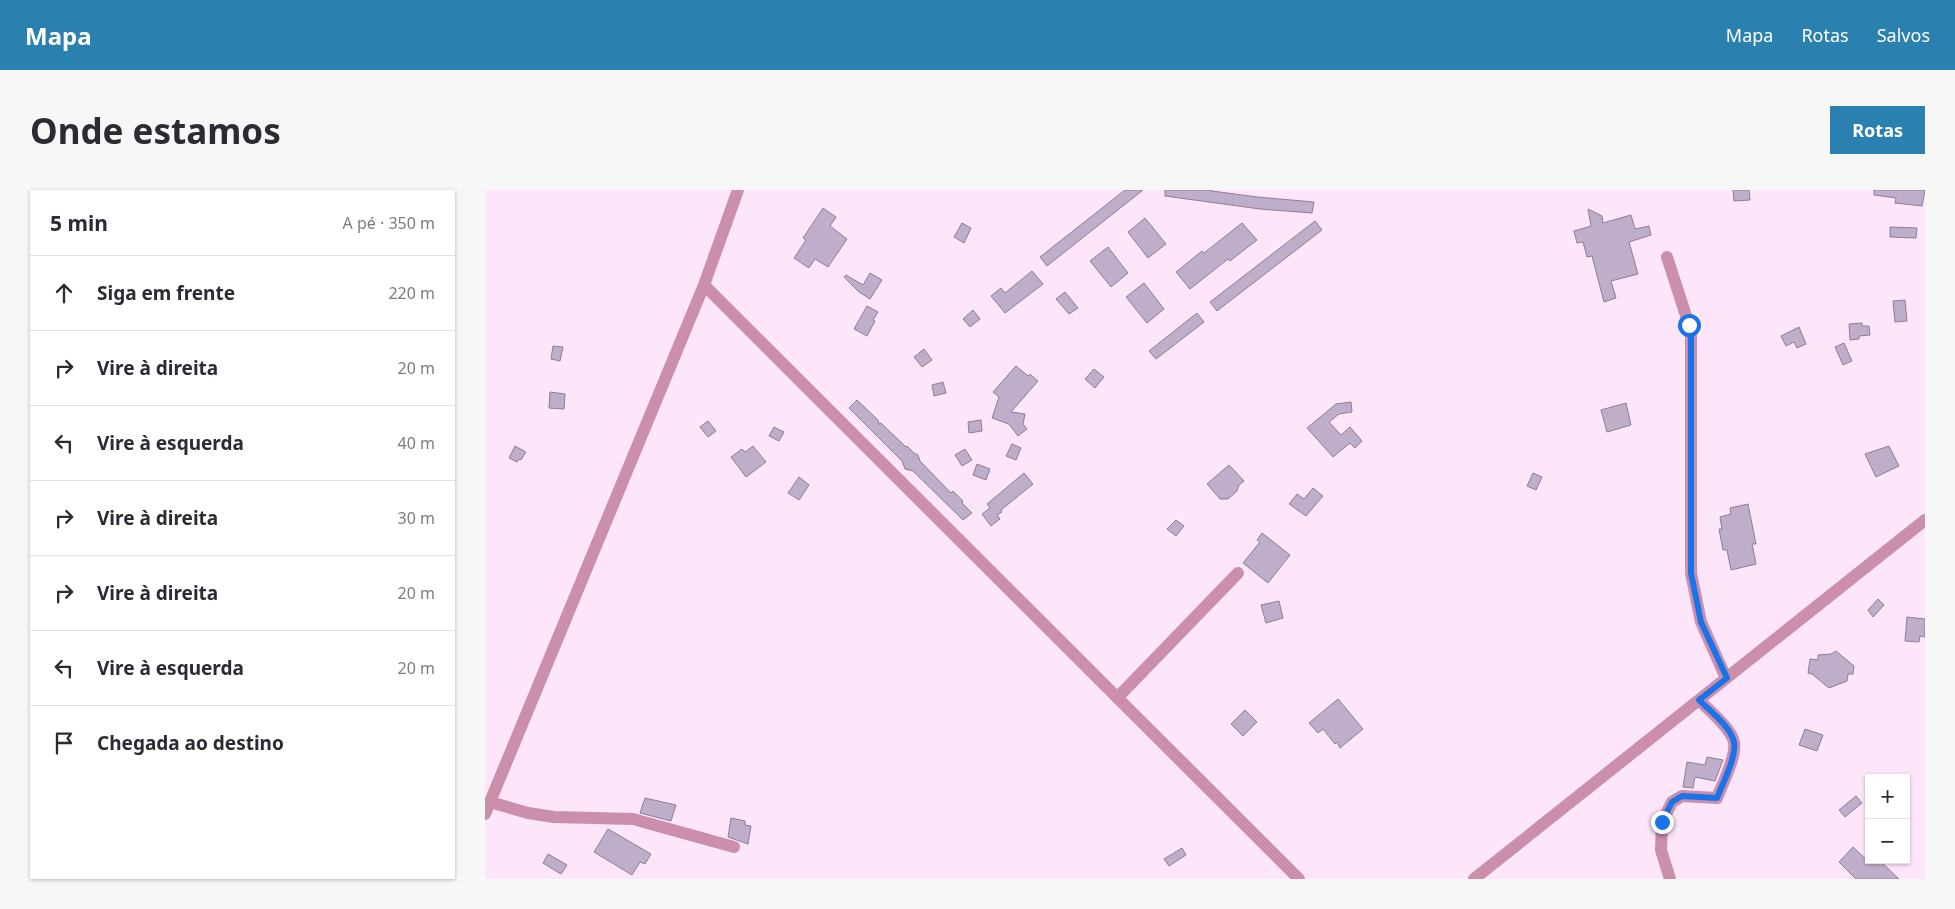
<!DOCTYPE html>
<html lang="pt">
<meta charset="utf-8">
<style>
:root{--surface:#fff;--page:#f7f7f7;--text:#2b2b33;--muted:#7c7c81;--line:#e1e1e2;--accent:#2a81b0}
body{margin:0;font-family:"Noto Sans",sans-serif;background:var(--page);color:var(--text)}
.controls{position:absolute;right:15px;bottom:15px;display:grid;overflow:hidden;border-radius:0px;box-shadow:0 1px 4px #0004}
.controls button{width:45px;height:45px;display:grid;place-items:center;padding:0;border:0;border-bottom:1px solid var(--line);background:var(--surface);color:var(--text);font:25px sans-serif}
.stop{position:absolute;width:15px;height:15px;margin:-11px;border:4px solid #1a73e8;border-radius:50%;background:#fff}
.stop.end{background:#1a73e8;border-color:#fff;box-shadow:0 1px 5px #0008}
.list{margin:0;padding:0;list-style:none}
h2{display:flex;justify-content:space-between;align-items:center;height:65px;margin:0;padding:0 20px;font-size:21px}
h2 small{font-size:16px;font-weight:400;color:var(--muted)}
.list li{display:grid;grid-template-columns:32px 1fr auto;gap:15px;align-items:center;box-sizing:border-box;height:75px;padding:0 20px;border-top:1px solid var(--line)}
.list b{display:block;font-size:19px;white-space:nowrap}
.list em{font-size:16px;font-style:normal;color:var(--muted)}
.icon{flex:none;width:28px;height:28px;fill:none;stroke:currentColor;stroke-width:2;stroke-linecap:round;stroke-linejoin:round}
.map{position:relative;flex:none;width:1440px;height:689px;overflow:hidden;border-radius:0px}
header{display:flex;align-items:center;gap:30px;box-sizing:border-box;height:70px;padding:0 25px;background:var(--accent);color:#fff}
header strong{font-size:24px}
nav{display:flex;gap:28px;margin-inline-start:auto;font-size:18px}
.intro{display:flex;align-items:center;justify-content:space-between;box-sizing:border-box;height:120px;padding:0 30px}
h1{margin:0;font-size:35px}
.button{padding:12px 22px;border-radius:0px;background:var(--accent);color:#fff;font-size:18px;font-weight:700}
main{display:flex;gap:30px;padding:0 30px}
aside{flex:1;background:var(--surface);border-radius:0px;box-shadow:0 1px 4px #0004}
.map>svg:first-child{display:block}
</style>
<header>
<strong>Mapa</strong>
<nav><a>Mapa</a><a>Rotas</a><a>Salvos</a></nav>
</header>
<div class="intro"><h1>Onde estamos</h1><a class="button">Rotas</a></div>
<main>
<aside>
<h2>5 min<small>A pé · 350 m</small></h2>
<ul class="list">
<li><svg class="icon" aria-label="ahead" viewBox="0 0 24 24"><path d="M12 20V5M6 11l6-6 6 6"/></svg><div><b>Siga em frente</b></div><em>220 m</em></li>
<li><svg class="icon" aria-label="right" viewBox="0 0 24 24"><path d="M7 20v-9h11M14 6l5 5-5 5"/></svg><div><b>Vire à direita</b></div><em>20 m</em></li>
<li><svg class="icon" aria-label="left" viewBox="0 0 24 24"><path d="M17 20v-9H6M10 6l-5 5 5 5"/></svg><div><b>Vire à esquerda</b></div><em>40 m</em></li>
<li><svg class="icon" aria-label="right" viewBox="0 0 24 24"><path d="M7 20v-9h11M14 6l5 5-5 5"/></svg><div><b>Vire à direita</b></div><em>30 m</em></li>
<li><svg class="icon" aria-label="right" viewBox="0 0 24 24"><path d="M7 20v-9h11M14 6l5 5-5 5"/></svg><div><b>Vire à direita</b></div><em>20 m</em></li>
<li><svg class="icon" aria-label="left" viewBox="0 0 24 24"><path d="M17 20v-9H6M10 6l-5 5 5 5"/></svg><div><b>Vire à esquerda</b></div><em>20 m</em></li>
<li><svg class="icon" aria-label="arrive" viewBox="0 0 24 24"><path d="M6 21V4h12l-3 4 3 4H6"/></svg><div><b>Chegada ao destino</b></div></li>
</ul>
</aside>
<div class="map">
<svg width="1440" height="689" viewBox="0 0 1440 689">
<rect width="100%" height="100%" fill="#fde6f9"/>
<!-- building -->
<path fill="#bfaeca" stroke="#8d7d98" d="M640,0h18l-96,76 -7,-9z
M680,0h48l-1,1 45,6 57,5 -2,11 -52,-4 -95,-13z
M1248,0h16l1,10 -16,1z
M1389,0h51l-3,16 -27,-3 1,-5 -22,-3z
M338,18l13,9 -6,9 17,13 -19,28 -13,-8 -6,9 -15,-10 12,-18 -3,-2z
M1103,19l14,7 1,7 28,-8 4,14 14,-3 2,9 -22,7 9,32 -27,7 5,17 -12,4 -12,-46 -5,1 -4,-15 -6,1 -3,-12 17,-5z
M660,28l21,26 -18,14 -20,-26z
M830,31l7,9 -105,81 -7,-9z
M477,33l9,5 -7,15 -10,-6z
M757,33l15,17 -27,21 -2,-2 -38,30 -14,-17 26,-21 2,2z
M1405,37l27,1 -1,10 -26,-1z
M623,57l20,26 -17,14 -21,-26z
M547,81l11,13 -38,29 -14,-17 10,-8 4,5z
M385,83l12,7 -12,19 -11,-7 -15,-15 2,-2 17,10z
M659,93l20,26 -17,14 -21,-26z
M580,102l13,16 -9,6 -13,-15z
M1420,110l2,21 -12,1 -2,-21z
M382,116l11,6 -5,8 2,1 -8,15 -13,-7z
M488,120l7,9 -10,8 -7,-8z
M712,123l7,9 -48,37 -7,-8z
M1377,133v3h7l1,9 -11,1v3l-9,1 -1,-16z
M1314,137l7,17 -9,4 -3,-6 -8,4 -5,-10z
M1359,153l8,18 -9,4 -8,-18z
M68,156l10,1 -3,14 -9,-2z
M439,159l8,11 -10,7 -8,-10z
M531,176l12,10 2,-2 8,7 -27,31 14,2 -2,10 4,5 -9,7 -9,-12 -17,-6 7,-21 -6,-5z
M609,179l10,8 -9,11 -10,-9z
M458,192l3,11 -12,3 -2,-11z
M65,202l15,2 -1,15 -15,-1z
M372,210l21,20 1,4 2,-1 25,24 1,-1 7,7 4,2 2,6 31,32 2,-2 10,10 -1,2 10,10 -9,7 -50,-49 -8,-2 -3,-8 -53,-53z
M866,212l1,10 -13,2 -10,8 12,13 9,-8 12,14 -7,7 -5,-5 -17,14 -26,-29 29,-24z
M1141,213l5,22 -24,7 -6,-22z
M496,230l1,11 -13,2 -1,-11z
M223,231l8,10 -8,6 -8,-10z
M289,237l10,5 -5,9 -10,-5z
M527,254l9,4 -5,12 -10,-4z
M30,256l11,6 -5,8 -2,-1 -2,3 -8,-4z
M268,256l13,16 -20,15 -15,-20 11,-8 3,3z
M1404,256l10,20 -23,11 -11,-23z
M480,259l7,11 -10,6 -7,-11z
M492,274l13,5 -4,11 -13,-5z
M744,275l15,16 -5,4 -2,6 -9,8h-8l-13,-15z
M539,283l9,11 -32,26 1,2 -5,3 3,4 -9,7 -9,-12 8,-6 -3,-4z
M1048,283l9,4 -6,13 -9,-4z
M314,287l10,8 -10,15 -11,-7z
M828,298l10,8 -17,20 -17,-12 8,-10 7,5z
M1263,314l8,40h-4l4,20 -25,6 -4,-20h-4l-4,-21h3l-2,-12 11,-3 -1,-6z
M691,330l8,6 -8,10 -9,-7z
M777,343l28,22 -22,28 -25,-20 17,-21 -3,-2z
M1393,409l6,6 -11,12 -5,-7z
M794,411l4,17 -17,5 -5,-18z
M1422,427l18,2v18l-5,-1 -1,6 -14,-1z
M1351,461l18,15 -1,8h-5l-1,7 -18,7 -17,-14 -4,-1 2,-14 8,1v-5l13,-1z
M853,509l25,30 -23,19 -3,-6 -2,2 -12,-15 -5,4 -9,-10z
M760,520l12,12 -14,14 -12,-12z
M1320,539l18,6 -6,16 -18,-6z
M1222,567l16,3 -8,21 -20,-4 -2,11 -10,-1 4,-25 18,3z
M1371,606l6,7 -17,14 -6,-7z
M160,608l31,7 -5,16 -31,-8z
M246,628l14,3v4l6,1 -3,18 -20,-7z
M123,639l43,25 -6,10 -5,-2 -8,13 -38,-23z
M1368,657l18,17 4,-4h4l20,19h-43l-17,-17z
M697,658l4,7 -17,11 -5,-7z
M63,664l19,11 -6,9 -18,-11z"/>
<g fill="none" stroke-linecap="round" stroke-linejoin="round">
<!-- minor -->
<path stroke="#cb8fab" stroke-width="12" d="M1182,67l22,68 2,13v235l10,49 25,56
M219,95l595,594
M632,508l121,-125
M5,612l38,11 26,4 79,2 101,28
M0,624l219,-529 34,-95
M989,689l451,-359
M1185,689l-9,-29 1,-28 10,-20 10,-6 35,2c5,-13 20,-42 17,-56 -3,-14 -25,-32 -35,-42"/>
</g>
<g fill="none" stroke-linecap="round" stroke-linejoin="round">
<!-- route -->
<path stroke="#1a73e8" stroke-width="6" d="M1177,632l10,-20 10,-6 35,2c5,-13 20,-42 17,-56 -4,-16 -24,-31 -35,-42l28,-22 -26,-56 -10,-49v-235l-2,-13"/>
</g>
</svg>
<div class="controls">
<button>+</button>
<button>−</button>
</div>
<div class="stop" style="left:1204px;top:135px"></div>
<div class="stop end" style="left:1177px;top:632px"></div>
</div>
</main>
